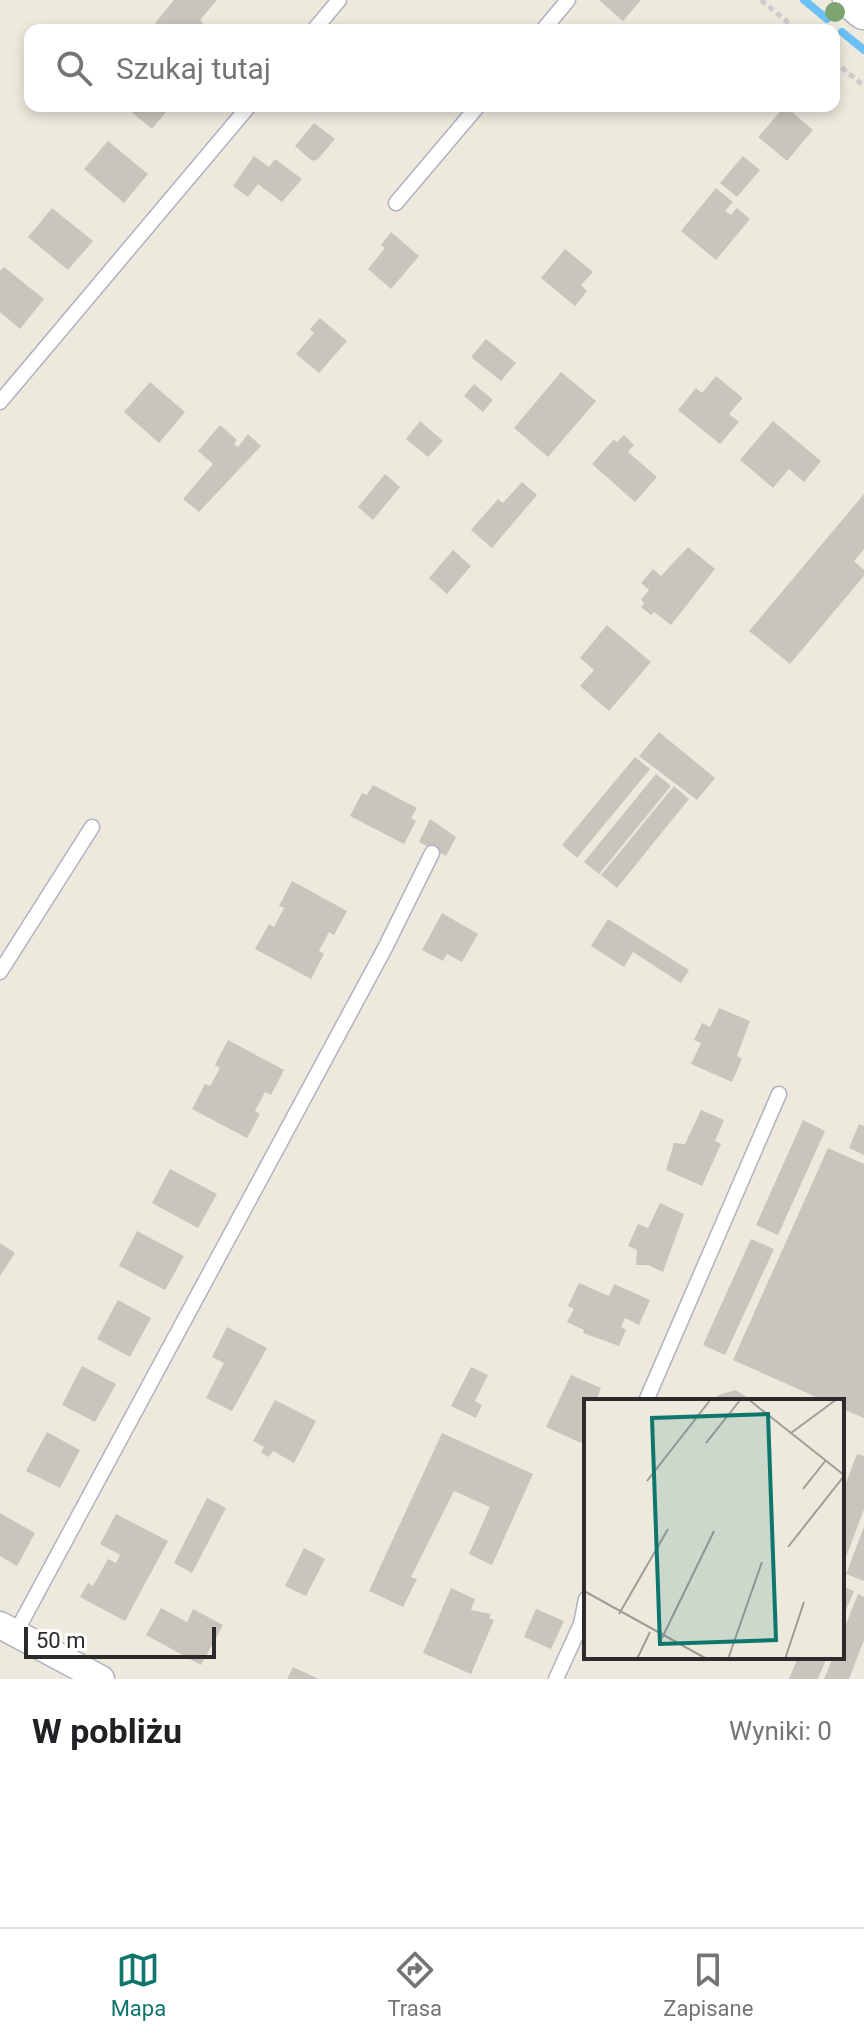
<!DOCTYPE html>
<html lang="pl">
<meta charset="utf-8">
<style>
:root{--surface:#fff;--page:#f2f2f2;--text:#202124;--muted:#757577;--line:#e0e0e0;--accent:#0f766e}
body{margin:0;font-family:Roboto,sans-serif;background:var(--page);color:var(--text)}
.scale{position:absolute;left:24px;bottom:20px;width:192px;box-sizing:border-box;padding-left:8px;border:4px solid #2b2b2b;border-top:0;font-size:22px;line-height:28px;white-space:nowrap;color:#2b2b2b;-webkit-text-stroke:6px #fff;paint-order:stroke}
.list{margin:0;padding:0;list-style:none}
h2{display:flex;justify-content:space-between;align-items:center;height:104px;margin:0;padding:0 32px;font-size:34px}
h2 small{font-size:26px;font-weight:400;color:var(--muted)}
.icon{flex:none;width:44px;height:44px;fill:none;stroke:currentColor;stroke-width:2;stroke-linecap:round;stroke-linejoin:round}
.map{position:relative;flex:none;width:864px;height:1679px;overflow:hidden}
.search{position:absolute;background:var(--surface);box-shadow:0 4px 12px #0003;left:24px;right:24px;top:24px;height:88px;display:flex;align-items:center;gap:20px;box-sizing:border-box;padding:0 28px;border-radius:16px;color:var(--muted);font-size:30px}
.sheet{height:248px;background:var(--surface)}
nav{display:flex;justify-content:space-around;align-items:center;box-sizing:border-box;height:112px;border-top:2px solid var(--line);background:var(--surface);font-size:22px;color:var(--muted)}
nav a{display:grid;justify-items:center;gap:4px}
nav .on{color:var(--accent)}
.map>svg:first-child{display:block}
</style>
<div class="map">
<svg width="864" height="1679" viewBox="0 0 864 1679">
<rect width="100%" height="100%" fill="#eee9dd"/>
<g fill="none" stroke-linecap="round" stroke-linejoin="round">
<!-- stream -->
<path stroke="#6bc0f5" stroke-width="8" d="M804,0l23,19
M842,32l22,18"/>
</g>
<!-- building -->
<path fill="#c9c5bc" d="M174,0h43l-17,20 3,3 -5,7h-35l-8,-7z
M599,0h42l-18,21z
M124,106h47l-19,23z
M785,106l28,24 -26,31 -29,-24z
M314,123l21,16 -17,20 -6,2 -17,-15z
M108,141l40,33 -24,29 -40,-34z
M254,156l15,11 6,-8 27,20 -20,23 -24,-18 -10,13 -15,-11z
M743,156l17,14 -23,27 -17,-14z
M716,188l17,14 -8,9 6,4 6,-7 13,11 -34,41 -35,-29z
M52,208l41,33 -25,29 -40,-33z
M391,232l28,24 -28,33 -23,-20 17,-21 -4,-3z
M565,249l28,23 -12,13 6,6 -12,15 -34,-28z
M4,267l40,32 -24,30 -20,-17v-41z
M320,318l27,23 -28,32 -23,-19 18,-21 -4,-4z
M486,339l30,24 -15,18 -30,-24z
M561,372l35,29 -48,56 -34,-29z
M716,376l27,22 -14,16 10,8 -19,22 -42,-34 18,-22 6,5z
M150,382l35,30 -26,31 -35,-31z
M474,384l19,16 -10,12 -19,-16z
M420,421l23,20 -15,16 -22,-18z
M773,421l48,40 -17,21 -15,-13 -16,19 -33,-28z
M220,425l17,15 -3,4 4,3 10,-13 13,12 -62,66 -16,-13 30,-35 -15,-13z
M624,435l10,10 -6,7 29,25 -22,25 -43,-38 22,-25 3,3z
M385,474l15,13 -27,33 -15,-13z
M522,482l15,13 -45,53 -21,-18 27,-31 5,4z
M864,494v55l-10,12 10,9v6l-74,88 -41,-33z
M688,547l27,22 -44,56 -17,-13 -3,3 -10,-8 3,-4 -3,-3 8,-10 -8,-7 12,-14 8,7z
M453,550l18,16 -24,28 -18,-16z
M607,625l44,37 -42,49 -29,-25 14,-16 -14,-12z
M659,732l56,46 -18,22 -58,-44z
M635,757l15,12 -73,89 -15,-13z
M656,774l15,12 -72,88 -15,-12z
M373,785l44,23 -6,10 5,3 -12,23 -54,-28 12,-23 5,2z
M674,786l15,13 -72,89 -16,-13z
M430,819l26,18 -10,19 -27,-14z
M292,881l55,30 -13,24 -5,-3 -10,19 5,3 -13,25 -56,-30 14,-25 5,3 10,-19 -5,-2z
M442,913l36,21 -16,28 -15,-8 -4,7 -21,-11z
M608,919l81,51 -8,13 -48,-31 -9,15 -33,-21z
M719,1008l31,13 -13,35 5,3 -10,23 -41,-18 10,-21 -7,-3 8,-17 8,4z
M228,1040l56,30 -13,25 -6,-3 -10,19 5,3 -13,24 -55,-29 13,-25 5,2 10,-18 -5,-3z
M701,1110l23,10 -9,21 6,3 -19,42 -36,-16 8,-27 11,1z
M803,1120l22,11 -47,104 -22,-10z
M859,1124l5,2v29l-15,-7z
M828,1148l36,16v254l-22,-9v-8h-17l-92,-41z
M170,1169l47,25 -19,34 -46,-25z
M660,1203l24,11 -21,58 -15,-7h-12l1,-15 -9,-4 10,-22 10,4z
M137,1231l47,25 -19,34 -46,-24z
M751,1239l23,10 -49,106 -22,-10z
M0,1243l15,10 -15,23z
M579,1283l30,13 5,-12 36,16 -11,25 -14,-7 -4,9 5,3 -7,16 -36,-13 1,-3 -17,-8 7,-13 -6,-3z
M118,1300l33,18 -21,39 -33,-18z
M227,1327l40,21 -35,63 -26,-13 18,-35 -12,-6z
M82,1366l34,18 -21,38 -33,-17z
M471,1367l17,8 -13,26 7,4 -6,13 -25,-12z
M571,1375l30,13 -5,13h-10v32l-5,10 -35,-16z
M735,1390l19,11h-41l6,-6z
M275,1400l41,21 -22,42 -21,-12 -4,6 -8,-4 3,-6 -11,-6z
M47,1432l33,18 -20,38 -34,-17z
M442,1433l91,41 -41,91 -23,-11 21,-47 -36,-16 -43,86 6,2 -14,28 -34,-16z
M857,1454l7,2v53l-22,59v-75z
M207,1498l19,10 -34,65 -18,-10z
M0,1513l35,20 -18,33 -17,-10z
M116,1514l52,27 -43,80 -45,-24 8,-14 5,3 15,-27 8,4 4,-8 -20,-11z
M864,1527v54l-18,-7z
M304,1548l21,11 -19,37 -21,-10z
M842,1586l12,5 -12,29z
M451,1588l24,11 -4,11 20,4 -2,4 5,2 -23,54 -48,-21z
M858,1594l6,3v43l-15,39h-25l9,-22h9v-23z
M161,1608l26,14 6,-13 30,16 -22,40 -55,-30z
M536,1609l28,12 -13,28 -27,-12z
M798,1657h29l-9,22h-29z
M293,1667l26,12h-32z"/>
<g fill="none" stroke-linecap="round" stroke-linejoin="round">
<defs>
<path id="lane" d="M314,30l25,-30
M543,30l25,-30
M396,203l82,-97
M0,402l249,-296
M0,972l92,-145
M646,1401l133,-307
M15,1634l370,-686 47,-95
M556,1679l25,-55 5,-25"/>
<path id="street" d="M0,1625l101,54"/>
<path id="secondary" d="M852,0l12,10"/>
</defs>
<!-- lane casing -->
<use href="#lane" stroke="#b1b1c0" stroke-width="17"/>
<!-- street casing -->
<use href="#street" stroke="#b1b1c0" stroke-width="29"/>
<!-- secondary casing -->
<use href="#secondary" stroke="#b1b1c0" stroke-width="41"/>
<!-- path -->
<path stroke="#ccc" stroke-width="5" stroke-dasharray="6 4" stroke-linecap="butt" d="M761,0l36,30
M834,61l30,25"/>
<!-- lane -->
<use href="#lane" stroke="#fff" stroke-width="14"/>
<!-- street -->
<use href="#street" stroke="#fff" stroke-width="26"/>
<!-- secondary -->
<use href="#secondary" stroke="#fff" stroke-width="38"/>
</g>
<!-- trees -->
<circle fill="#7ca570" cx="835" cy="12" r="10"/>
<!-- overview -->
<g transform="translate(584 1399)">
<rect width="260" height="260" fill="#eee9dd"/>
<path fill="none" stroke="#a09d96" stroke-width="2" d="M164,0l96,76M207,34l46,-34M122,44l35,-44M63,82l64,-82M219,90l23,-29M204,148l56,-71M0,192l123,68M35,215l49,-85M78,239l52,-107M53,260l13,-27M144,260l34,-97M201,260l19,-57"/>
<path fill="#0f766e" fill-opacity="0.15" stroke="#0f766e" stroke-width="4" d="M184,15l8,226 -116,4 -8,-226z"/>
<rect width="260" height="260" fill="none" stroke="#2b2b2b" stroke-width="4"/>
</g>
</svg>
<div class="scale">50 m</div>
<div class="search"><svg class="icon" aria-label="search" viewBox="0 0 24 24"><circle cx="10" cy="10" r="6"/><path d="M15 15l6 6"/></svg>Szukaj tutaj</div>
</div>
<section class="sheet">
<h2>W pobliżu<small>Wyniki: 0</small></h2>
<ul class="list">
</ul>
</section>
<nav>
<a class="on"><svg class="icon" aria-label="map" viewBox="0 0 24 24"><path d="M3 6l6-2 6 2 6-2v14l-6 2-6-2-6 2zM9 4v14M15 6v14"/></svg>Mapa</a>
<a><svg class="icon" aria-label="directions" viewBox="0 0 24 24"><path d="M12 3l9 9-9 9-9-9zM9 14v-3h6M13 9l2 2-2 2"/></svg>Trasa</a>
<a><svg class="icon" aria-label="saved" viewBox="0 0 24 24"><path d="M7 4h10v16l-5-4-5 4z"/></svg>Zapisane</a>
</nav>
